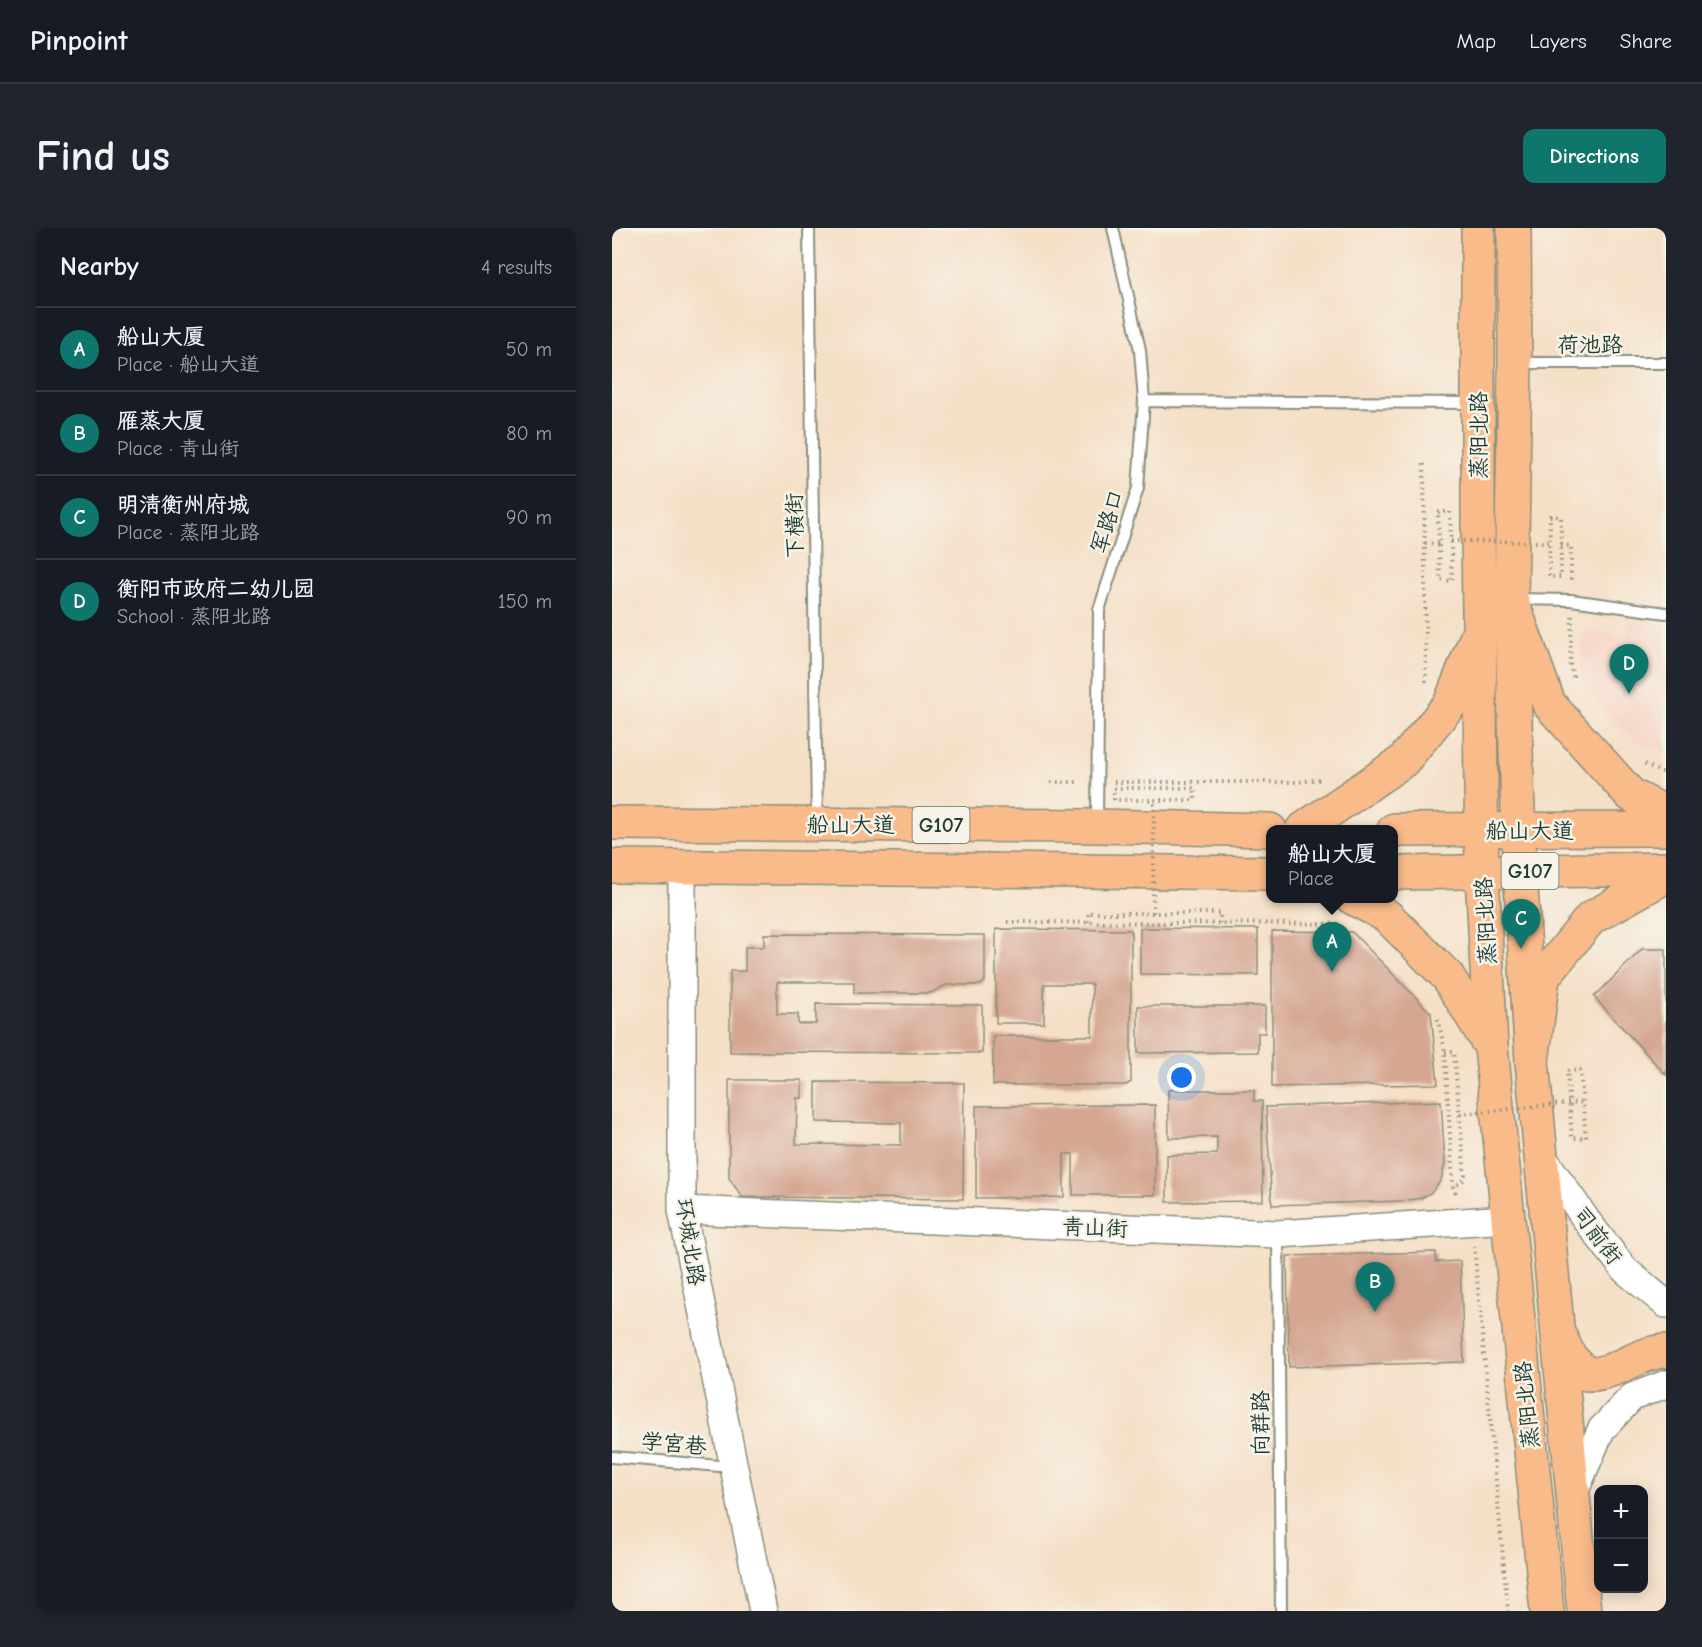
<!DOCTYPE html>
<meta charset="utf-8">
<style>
:root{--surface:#171b24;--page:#20242c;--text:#f1f3f6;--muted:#9ea1a6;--line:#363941;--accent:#0f766e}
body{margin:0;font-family:"Comic Neue","LXGW WenKai TC",sans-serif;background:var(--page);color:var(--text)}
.controls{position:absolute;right:18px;bottom:18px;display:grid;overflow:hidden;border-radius:12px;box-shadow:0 3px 15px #0003}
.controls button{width:54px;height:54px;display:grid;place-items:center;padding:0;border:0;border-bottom:2px solid var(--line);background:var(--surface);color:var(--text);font:30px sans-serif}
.you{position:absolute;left:570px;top:850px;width:21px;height:21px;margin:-15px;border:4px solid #fff;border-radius:50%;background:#1a73e8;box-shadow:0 0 0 9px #1a73e833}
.badge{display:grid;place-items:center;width:39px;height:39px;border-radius:50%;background:var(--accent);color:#fff;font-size:20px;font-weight:700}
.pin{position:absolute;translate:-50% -50px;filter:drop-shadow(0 2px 3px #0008)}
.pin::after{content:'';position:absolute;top:32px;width:21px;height:18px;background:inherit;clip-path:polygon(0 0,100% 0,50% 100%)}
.popup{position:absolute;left:654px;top:597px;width:132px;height:78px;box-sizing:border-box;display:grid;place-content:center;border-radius:12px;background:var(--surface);filter:drop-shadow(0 2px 4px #0005);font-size:20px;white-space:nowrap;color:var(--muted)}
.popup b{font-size:22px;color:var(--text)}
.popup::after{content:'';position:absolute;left:50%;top:100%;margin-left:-12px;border:12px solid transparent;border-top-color:var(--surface)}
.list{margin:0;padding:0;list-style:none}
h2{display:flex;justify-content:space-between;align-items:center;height:78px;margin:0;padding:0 24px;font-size:26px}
h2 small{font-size:20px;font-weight:400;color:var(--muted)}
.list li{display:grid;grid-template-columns:39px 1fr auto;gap:18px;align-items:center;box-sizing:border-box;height:84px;padding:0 24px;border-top:2px solid var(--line)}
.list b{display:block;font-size:22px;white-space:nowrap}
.list p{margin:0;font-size:20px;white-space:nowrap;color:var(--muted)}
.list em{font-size:20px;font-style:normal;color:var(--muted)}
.map{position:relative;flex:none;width:1054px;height:1383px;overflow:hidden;border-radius:12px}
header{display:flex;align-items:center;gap:36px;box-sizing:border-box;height:84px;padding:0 30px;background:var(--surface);border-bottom:2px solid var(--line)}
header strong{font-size:28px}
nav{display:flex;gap:33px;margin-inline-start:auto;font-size:21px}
.intro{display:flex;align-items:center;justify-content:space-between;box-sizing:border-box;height:144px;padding:0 36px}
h1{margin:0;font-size:42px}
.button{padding:15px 27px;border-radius:12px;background:var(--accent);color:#fff;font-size:21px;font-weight:700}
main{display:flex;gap:36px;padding:0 36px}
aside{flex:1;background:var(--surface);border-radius:12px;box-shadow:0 3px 15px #0003}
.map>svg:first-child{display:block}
</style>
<header>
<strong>Pinpoint</strong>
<nav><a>Map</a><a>Layers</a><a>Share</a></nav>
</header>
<div class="intro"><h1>Find us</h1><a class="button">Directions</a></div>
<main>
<aside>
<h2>Nearby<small>4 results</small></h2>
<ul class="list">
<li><span class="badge">A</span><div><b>船山大厦</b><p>Place · 船山大道</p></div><em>50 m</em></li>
<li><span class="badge">B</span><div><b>雁蒸大厦</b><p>Place · 青山街</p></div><em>80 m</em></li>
<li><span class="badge">C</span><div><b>明清衡州府城</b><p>Place · 蒸阳北路</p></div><em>90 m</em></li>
<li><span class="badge">D</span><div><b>衡阳市政府二幼儿园</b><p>School · 蒸阳北路</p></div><em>150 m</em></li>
</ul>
</aside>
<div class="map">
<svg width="1054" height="1383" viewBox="0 0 1054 1383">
<rect width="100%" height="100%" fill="#f7f3e8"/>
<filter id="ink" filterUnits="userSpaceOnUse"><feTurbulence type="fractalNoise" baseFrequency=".0167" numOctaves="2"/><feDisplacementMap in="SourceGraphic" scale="12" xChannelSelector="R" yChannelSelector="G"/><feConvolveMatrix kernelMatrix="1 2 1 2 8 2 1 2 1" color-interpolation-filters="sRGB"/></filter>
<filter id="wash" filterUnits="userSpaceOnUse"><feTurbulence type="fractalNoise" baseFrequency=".008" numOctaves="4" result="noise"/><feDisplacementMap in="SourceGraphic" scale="24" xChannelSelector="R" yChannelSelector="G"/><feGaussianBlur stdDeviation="1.35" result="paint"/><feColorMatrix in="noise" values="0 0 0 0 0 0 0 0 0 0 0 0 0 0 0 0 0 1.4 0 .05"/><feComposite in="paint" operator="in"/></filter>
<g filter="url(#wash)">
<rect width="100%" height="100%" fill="#f5dfc6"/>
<!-- built -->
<path fill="#f5d2c3" d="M1018,394l36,4v124l-27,-6 -35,-31 -24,-37 2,-46 45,7z"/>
<g id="blocks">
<!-- building -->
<path fill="#d5a793" d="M528,700l118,1v46l-118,-1z
M384,701l135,1v152l-5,3h-133v-49h99v-52h-48v39h-48z
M660,703l80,1 79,81 7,71 -166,3z
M152,706l221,1v46l-4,4h-35l-15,8h-77v-11h-77v32h21v10h18v-20l166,1v48l-252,-1v-81h15v-24h19z
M1030,721h24v126l-72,-78z
M526,778h127v27h-7v19l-120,1z
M117,852h73v18h-5l-1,46 105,1v-22l-85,-1v-40l148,1 -1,116 -221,-2 -13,-19z
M556,862h86v11h8l1,100 -96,1v-47l50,-1v-17l-48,1z
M829,873l4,63 -4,16 -9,12 -11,6 -18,3 -131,4 -6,-98z
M543,877v90h-82v-41h-9v43l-88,1v-92z
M824,1024v10l24,-1 4,101 -175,5 -2,-111z"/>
</g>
</g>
<g filter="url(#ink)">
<use href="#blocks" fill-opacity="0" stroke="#8a8e7d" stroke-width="1.5"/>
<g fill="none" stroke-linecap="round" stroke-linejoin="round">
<defs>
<path id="service" d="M197,0l8,594
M906,135h148
M532,173l331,2
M903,371l56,1 95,13
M485,593l2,-211 39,-122 6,-87 -4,-51 -27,-122
M666,1007l3,376
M0,1229l120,10"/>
<path id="tertiary" d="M70,639v343l81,401
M930,928l45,65 38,49 41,34
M70,982l596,24 230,-15
M961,1267l28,-65 31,-33 34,-13"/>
<path id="primary" d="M866,0v301l4,343 9,175 56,564
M902,0l1,135 -4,236 9,272 12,190 52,550
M947,1107l11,22 16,17c29,2 51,-22 80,-23"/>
<path id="trunk" d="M899,371l38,105 82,91 35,18
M0,595l485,3 173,4
M690,602l101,-69 47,-57 31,-78
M782,602l272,-1
M0,638l658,7
M782,645l272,-4
M741,670l34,18 61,61 43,70
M920,833l11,-84 48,-59 75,-42"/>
</defs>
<!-- service casing -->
<use href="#service" stroke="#8a8e7d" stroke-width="14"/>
<!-- tertiary casing -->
<use href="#tertiary" stroke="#8a8e7d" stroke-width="30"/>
<!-- primary casing -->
<use href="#primary" stroke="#8a8e7d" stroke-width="36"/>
<!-- trunk casing -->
<use href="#trunk" stroke="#8a8e7d" stroke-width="36"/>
<!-- path -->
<path stroke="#8a8e7d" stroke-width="4" stroke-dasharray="1.5 4.5" stroke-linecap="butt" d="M812,236l2,218
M826,284h12l2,69 -12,-1z
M938,288l11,1v60h-12z
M813,315l14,1
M949,317l10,1v36
M960,388l-2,48 4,16
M1033,536l15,8h6
M439,554h29
M502,554h183l26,-3
M502,560h81v12h-81z
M395,694l332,2
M476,694v-9h132v10
M826,791l7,33 8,134 4,10
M833,824h9l11,125 -4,6 -8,3
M968,842l6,68h-14l-5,-67z
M862,1018l34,365"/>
<!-- service -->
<use href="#service" stroke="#fff" stroke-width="10"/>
<!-- tertiary -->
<use href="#tertiary" stroke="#fff" stroke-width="27"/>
<!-- primary -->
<use href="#primary" stroke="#fabb8b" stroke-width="33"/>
<!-- trunk -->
<use href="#trunk" stroke="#fabb8b" stroke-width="33"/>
<!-- path-bridge -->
<path stroke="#8a8e7d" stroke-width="4" stroke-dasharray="1.5 4.5" stroke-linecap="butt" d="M839,313l97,1
M541,685l1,-113
M848,886l122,-12"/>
</g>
</g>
<g text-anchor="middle" stroke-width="5" stroke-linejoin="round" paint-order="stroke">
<!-- shield labels -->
<g fill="#f7f3e8" stroke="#60746a" stroke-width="1.5">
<rect x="300.5" y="579" width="57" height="36" rx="4.5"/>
<rect x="889.5" y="625" width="57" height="36" rx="4.5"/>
</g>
<g font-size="21" font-weight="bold" fill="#1f3d34">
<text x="329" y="604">G107</text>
<text x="918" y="650">G107</text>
</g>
<!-- street labels -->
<g font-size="22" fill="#1f3d34" stroke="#f7f3e8">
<text x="978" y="124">荷池路</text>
<text transform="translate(866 207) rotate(-90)" y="8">蒸阳北路</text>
<text transform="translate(495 293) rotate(-73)" y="8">军路口</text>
<text transform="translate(182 298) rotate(-91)" y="8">下横街</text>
<text x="239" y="604">船山大道</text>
<text x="918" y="610">船山大道</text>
<text transform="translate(873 693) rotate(-93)" y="8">蒸阳北路</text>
<text transform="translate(483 999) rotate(2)" y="8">青山街</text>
<text transform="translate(986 1007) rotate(53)" y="8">司前街</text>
<text transform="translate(79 1014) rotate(81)" y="8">环城北路</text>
<text transform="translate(914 1177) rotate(-96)" y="8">蒸阳北路</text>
<text transform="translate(648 1195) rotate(-90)" y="8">向群路</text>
<text transform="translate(62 1215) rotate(5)" y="8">学宫巷</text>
</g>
</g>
</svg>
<div class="controls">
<button>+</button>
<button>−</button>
</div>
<div class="you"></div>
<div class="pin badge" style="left:720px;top:744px">A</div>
<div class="popup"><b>船山大厦</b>Place</div>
<div class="pin badge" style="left:763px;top:1084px">B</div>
<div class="pin badge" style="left:909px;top:721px">C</div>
<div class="pin badge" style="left:1017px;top:466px">D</div>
</div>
</main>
